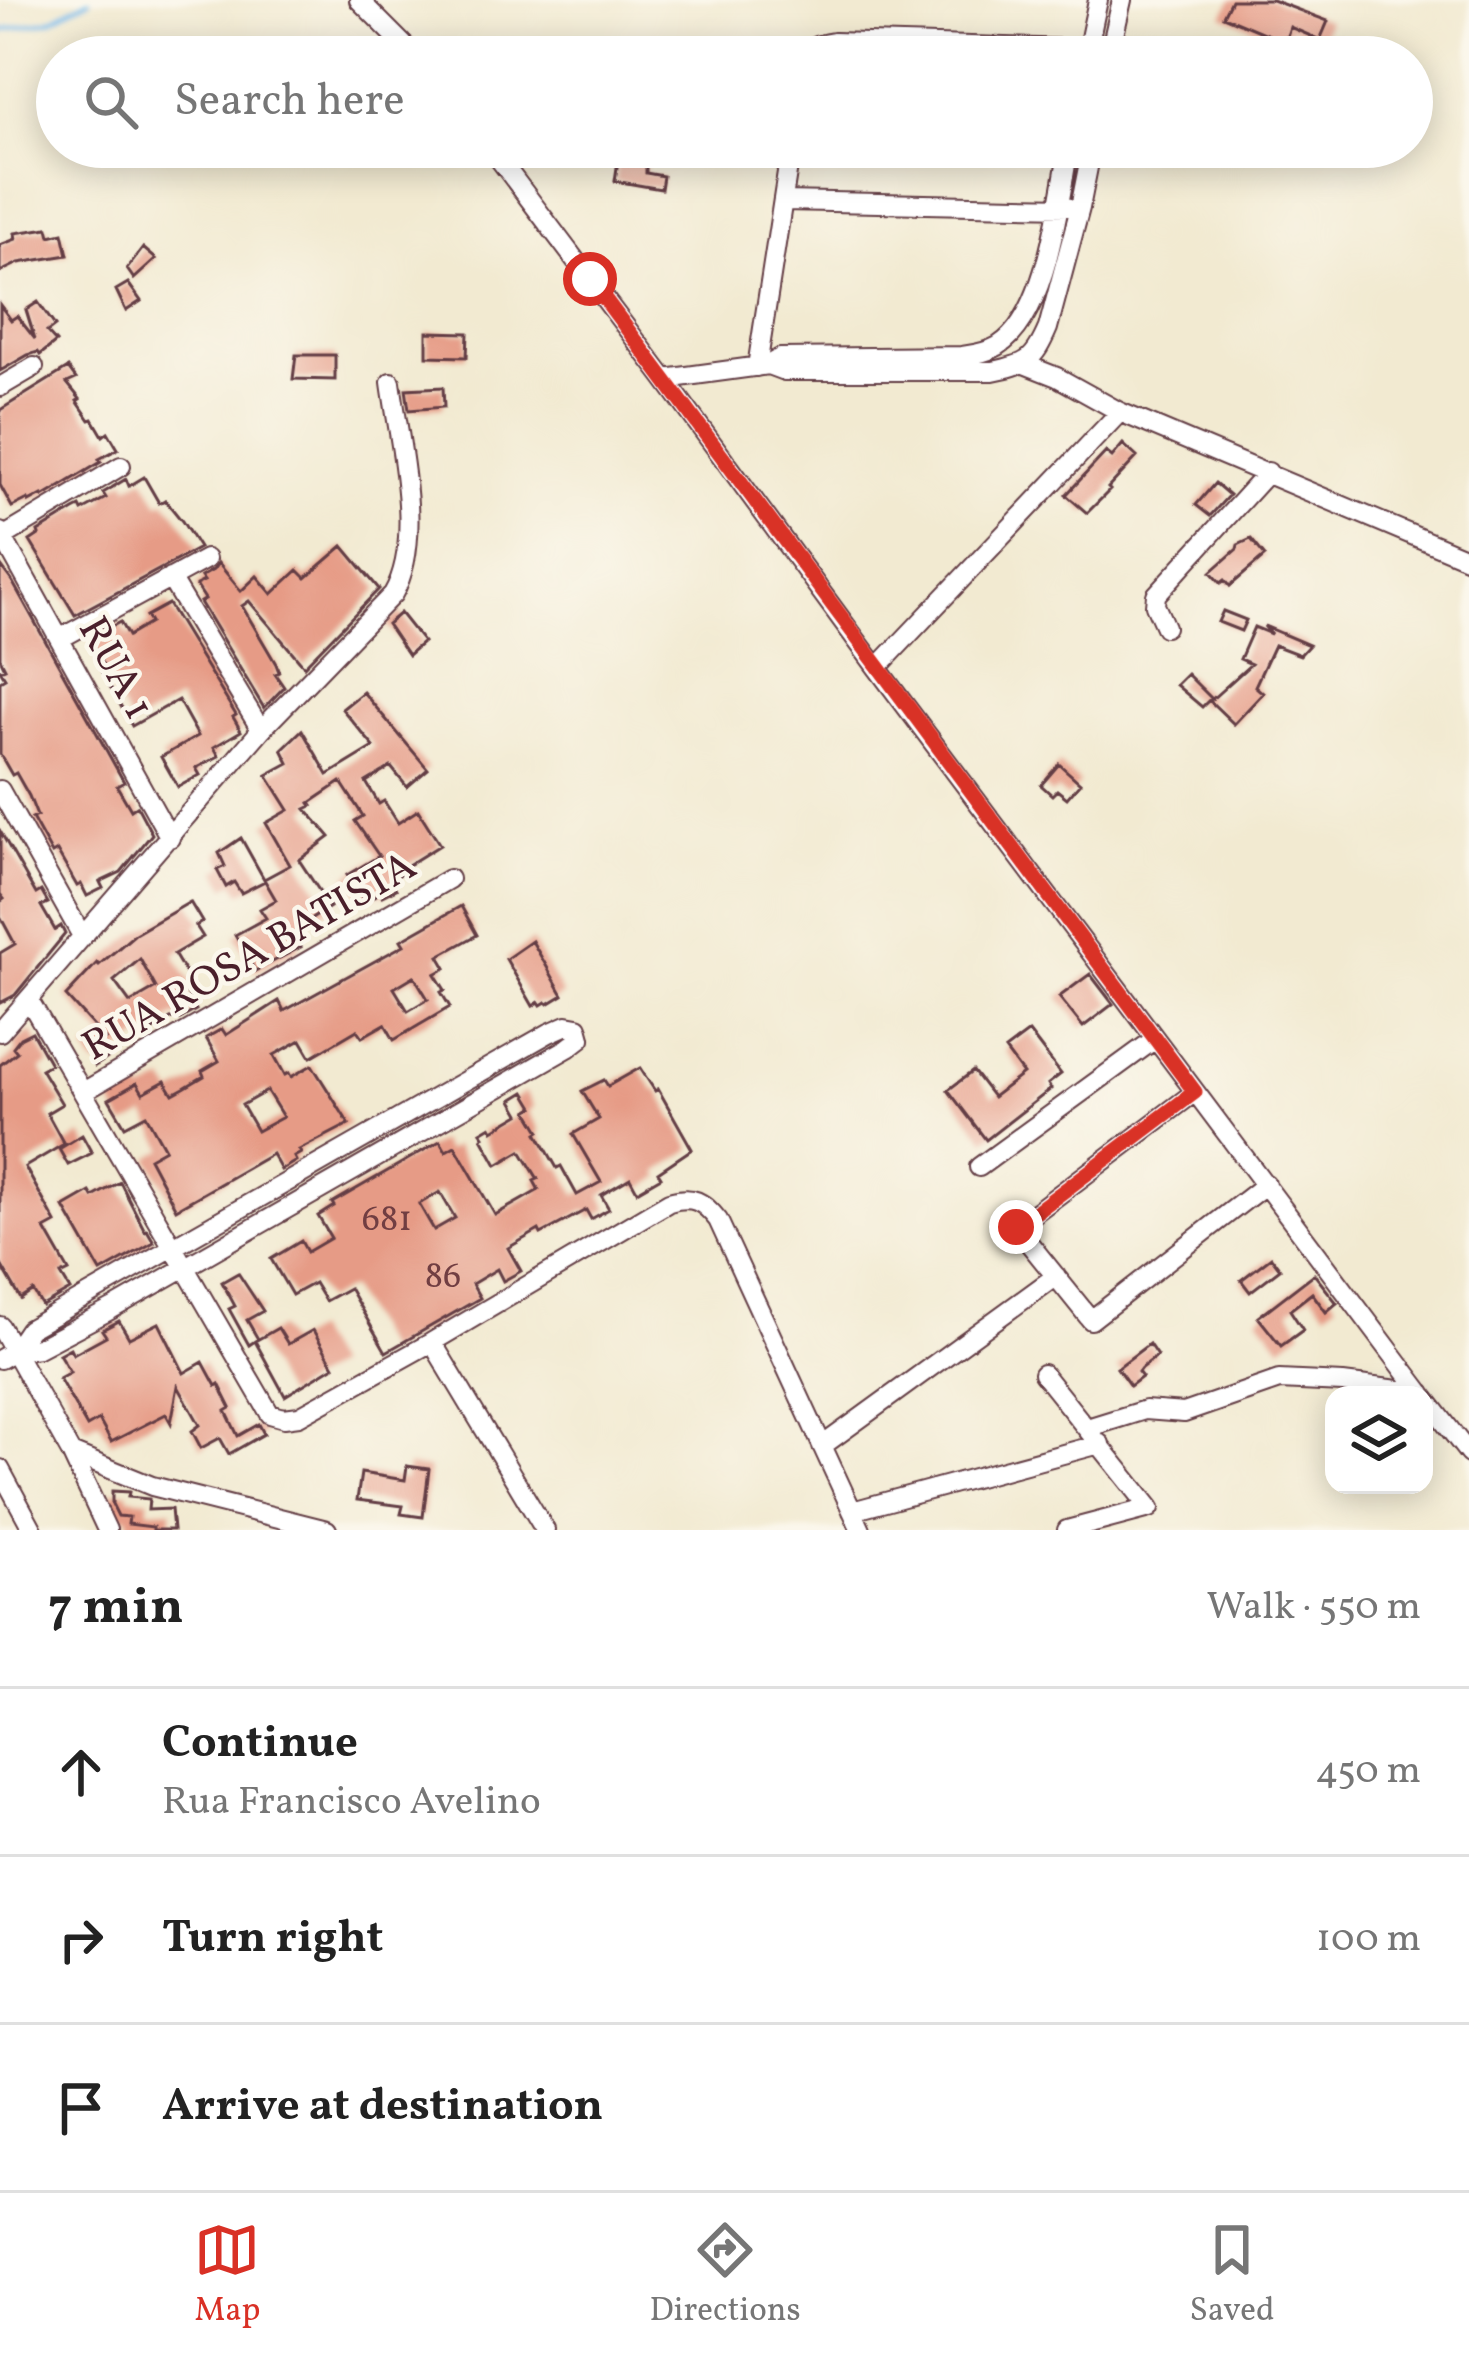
<!DOCTYPE html>
<meta charset="utf-8">
<style>
:root{--surface:#fff;--page:#f6f6f6;--text:#222;--muted:#767676;--line:#e0e0e0;--accent:#d93025}
body{margin:0;font-family:Vollkorn,serif;background:var(--page);color:var(--text)}
.controls{position:absolute;right:36px;bottom:36px;display:grid;overflow:hidden;border-radius:24px;box-shadow:0 6px 30px #0003}
.controls button{width:108px;height:108px;display:grid;place-items:center;padding:0;border:0;border-bottom:3px solid var(--line);background:var(--surface);color:var(--text);font:60px sans-serif}
.stop{position:absolute;width:36px;height:36px;margin:-27px;border:9px solid #d93025;border-radius:50%;background:#fff}
.stop.end{background:#d93025;border-color:#fff;box-shadow:0 3px 12px #0008}
.list{margin:0;padding:0;list-style:none}
h2{display:flex;justify-content:space-between;align-items:center;height:156px;margin:0;padding:0 48px;font-size:51px}
h2 small{font-size:39px;font-weight:400;color:var(--muted)}
.list li{display:grid;grid-template-columns:78px 1fr auto;gap:36px;align-items:center;box-sizing:border-box;height:168px;padding:0 48px;border-top:3px solid var(--line)}
.list b{display:block;font-size:45px;white-space:nowrap}
.list p{margin:0;font-size:39px;white-space:nowrap;color:var(--muted)}
.list em{font-size:39px;font-style:normal;color:var(--muted)}
.icon{flex:none;width:66px;height:66px;fill:none;stroke:currentColor;stroke-width:2;stroke-linecap:round;stroke-linejoin:round}
.map{position:relative;flex:none;width:1469px;height:1530px;overflow:hidden}
.search{position:absolute;background:var(--surface);box-shadow:0 6px 30px #0003;left:36px;right:36px;top:36px;height:132px;display:flex;align-items:center;gap:30px;box-sizing:border-box;padding:0 42px;border-radius:66px;color:var(--muted);font-size:45px}
.sheet{height:660px;background:var(--surface)}
nav{display:flex;justify-content:space-around;align-items:center;box-sizing:border-box;height:168px;border-top:3px solid var(--line);background:var(--surface);font-size:33px;color:var(--muted)}
nav a{display:grid;justify-items:center;gap:6px}
nav .on{color:var(--accent)}
.map>svg:first-child{display:block}
</style>
<div class="map">
<svg width="1469" height="1530" viewBox="0 0 1469 1530">
<rect width="100%" height="100%" fill="#fbf7ec"/>
<filter id="ink" filterUnits="userSpaceOnUse"><feTurbulence type="fractalNoise" baseFrequency=".00833" numOctaves="2"/><feDisplacementMap in="SourceGraphic" scale="24" xChannelSelector="R" yChannelSelector="G"/><feConvolveMatrix kernelMatrix="1 2 1 2 8 2 1 2 1" color-interpolation-filters="sRGB"/></filter>
<filter id="wash" filterUnits="userSpaceOnUse"><feTurbulence type="fractalNoise" baseFrequency=".004" numOctaves="4" result="noise"/><feDisplacementMap in="SourceGraphic" scale="48" xChannelSelector="R" yChannelSelector="G"/><feGaussianBlur stdDeviation="2.7" result="paint"/><feColorMatrix in="noise" values="0 0 0 0 0 0 0 0 0 0 0 0 0 0 0 0 0 1.4 0 .05"/><feComposite in="paint" operator="in"/></filter>
<g filter="url(#wash)">
<rect width="100%" height="100%" fill="#f2ead1"/>
<g fill="none" stroke-linecap="round" stroke-linejoin="round">
<!-- stream -->
<path stroke="#74bbec" stroke-width="4.5" d="M0,31l51,-11 38,-20"/>
</g>
<g id="blocks">
<!-- building -->
<path fill="#e69b86" fill-rule="evenodd" d="M1231,0h41l56,21 -8,19 -30,-13 -5,15 -62,-26z
M620,147h26v26l17,3 -2,13 -46,-8z
M48,228l2,8 13,-3 5,22 -49,8 -19,9v-27l16,-6 -1,-6z
M143,248l13,11 -22,20 -7,-10z
M128,283l13,18 -15,10 -10,-21z
M38,302l17,24 -8,6 9,10 -16,13 -2,-3 -10,3 -28,16v-66l11,15 6,-4 18,23 -9,-29z
M427,332l41,1 -1,24 -40,-1z
M296,355h39v25l-42,-1z
M68,368l8,11 -9,4 13,16 -3,2 13,19 3,-1 10,17 5,-4 10,17 -19,10 2,3 -58,35 -1,-2 -13,7 -1,-3 -16,8 -12,-22v-75z
M443,387l1,20 -35,3 -3,-21z
M1123,444l14,13 -29,31 2,2 -23,23 -21,-18 40,-43 6,5z
M144,477l15,26 6,-3 17,21 17,27 -124,67 -45,-74 9,-6 -1,-3 36,-22 6,-3 2,4 24,-13 -3,-5 23,-14 3,7z
M1215,483l14,12 -19,21 -14,-11z
M1251,539l14,17 -35,30 -5,-6 -4,3 -10,-11 26,-23 1,-4z
M343,546l36,43 -75,77 -55,-65 -7,5 34,58 3,8 -4,2 9,13 -20,21 -64,-106 5,-3 -9,-14 8,-4 -3,-4 12,-7 5,-7 23,28 16,-15 15,18 26,-24 8,8z
M0,565l12,16 112,201 -7,4 14,24 6,-4 15,28 -31,38 -21,10 3,6 -16,8 -6,-12 -4,2 -20,-35 -5,3 -20,-36 5,-2 -8,-20 -13,-23 -4,2 -12,-21v-73l5,-3 -5,-8 5,-2 -5,-10z
M168,604l68,111 -3,2 8,14 -27,16 5,9 -23,12 4,7 -22,12 -17,-30 37,-21 -20,-36 -46,26 -33,-59 4,-2 -13,-27 30,-16 8,14 22,-13 -4,-7z
M1223,611l23,9 -5,11 -23,-9z
M400,613l23,29 -15,13 -21,-31z
M1264,626l45,19 -9,10 -26,-10 -19,41 8,7 -29,31 -24,-23 41,-37 -11,-5 14,-32 17,7z
M1187,674l24,24 -9,9 -26,-22z
M363,692l65,77 -21,18 -16,-20 -25,15 13,22 5,-3 14,22 20,-13 22,35 -40,25 2,3 -11,7 5,9 -14,7 -2,-4 -15,10 -18,-27 32,-19 -24,-35 8,-5 -22,-34 -31,21 2,3 -6,3 24,28 -31,23 31,47 -26,17 3,4 -13,7 7,12 -46,24 -20,-36 31,-17 -6,-9 16,-9 -11,-19 -24,12 -7,-11 -8,5 -9,-17 8,-4 -6,-13 22,-15 23,41 26,-14 -24,-42 23,-13 -22,-35 22,-12 -7,-14 20,-19 26,45 46,-28 -32,-38z
M1059,764l21,19 -13,15 -10,-8 -5,5 -11,-10z
M0,831l36,63 5,-3 7,12 -7,3 14,24 6,-4 4,8 -50,61 -15,8v-50l15,-9 -15,-28v-14l4,-3 -4,-5z
M190,902l12,20 -6,4 7,11 -29,17 19,32 -7,4 10,20 -16,9 -3,-4 -82,51 -10,-16 20,-11 -39,-43 31,-33 2,2 36,-31zM140,959l16,29 -26,15 -16,-22z
M461,906l16,29 -38,21 7,12 -11,6 10,16 -4,2 9,15 -56,33 -9,-16 -23,13 -5,-7 -46,27 -10,-17 -27,15 11,20 4,-2 2,4 21,-12 37,59 -50,26 2,3 -7,4 2,4 -15,9 -9,-16 -96,55 -27,-51 16,-9 -19,-34 -21,11 -16,-27 28,-16 6,10 22,-12 8,13 11,-6 20,-12 -2,-5 17,-10 -13,-23 16,-9 4,6 53,-34 5,10 120,-66 -3,-5zM414,976l14,23 -20,12 -14,-23zM267,1091l16,26 -26,14 -15,-26z
M532,941l31,54 -15,9 -2,-2 -5,3 -2,-3 -6,4 -27,-47z
M1090,974l23,30 -30,23 -24,-30z
M32,1032l18,32 -9,5 21,35 -15,9 17,31 -39,23 31,56 -11,6 24,42 -8,4 9,15 -28,16 -9,-15 -12,8 -21,-36v-198l17,-13 -4,-5 7,-9z
M1029,1032l32,42 -13,10 3,5 -65,51 -38,-50 25,-19 20,26 30,-23 -18,-24z
M640,1068l15,23 3,-2 34,60 -34,23 3,5 -24,14 -7,-13 -29,17 8,14 -18,10 -5,-9 -45,24 -2,-4 -31,18 13,23 -18,10 -6,-12 -25,15 8,14 -94,54 -37,-64 -24,13 -11,-18 -22,12 -21,-36 30,-18 6,11 24,-14 -13,-22 16,-10 -2,-3 108,-62 6,10 9,-5 40,69 44,-25 -5,-9 4,-2 -17,-28 -24,14 -15,-27 2,-2 -3,-4 10,-6 2,4 27,-16 -8,-14 13,-8 9,15 -6,4 12,20 -3,2 20,35 4,-2 16,29 24,-13 -28,-48 26,-15 -17,-28 22,-11 4,6zM440,1192l15,26 -21,12 -15,-26z
M82,1135l10,18 -24,12 -9,-16z
M120,1182l25,49 2,-1 7,12 -53,30 -37,-65 26,-15 3,5z
M1271,1257l9,12 -30,23 -9,-12z
M238,1273l25,38 -16,9 11,19 -9,6 -20,-36 6,-3 -13,-24z
M1314,1274l23,29 -11,9 -14,-19 -22,17 13,20 -22,16 -23,-29z
M119,1321l10,17 30,-15 25,50 19,-11 13,24 3,-2 12,24 -5,3 12,25 21,-12 5,10 -35,20 -9,-16 -19,10 -9,-17 8,-6 -22,-39 -7,37 -5,-9 -55,28 -12,-22 -12,7 -28,-49 11,-6 -11,-18 11,-6 3,6 33,-18 -4,-6z
M278,1328l10,16 25,-14 21,36 -49,30 -30,-55z
M1149,1344l8,12 -16,12 -3,4 4,5 -12,9 -13,-18z
M407,1466l22,3 -6,48 -22,-3 2,-8 -46,-6 4,-27 44,7z
M112,1491l17,1 -1,5 21,2 -1,11 23,-1 2,21h-20v-3l-25,-3 1,-7 -11,-1 -6,-12z"/>
</g>
</g>
<g filter="url(#ink)">
<use href="#blocks" fill-opacity="0" stroke="#633d44" stroke-width="3"/>
<g fill="none" stroke-linecap="round" stroke-linejoin="round">
<defs>
<path id="minor" d="M359,0l57,57
M805,57c6,-12 17,-13 29,-15l277,8
M1086,57l12,-57
M1109,57l13,-57
M490,147l175,232 212,289 546,727
M784,201l283,6
M1024,364l33,13 63,35 349,147
M768,365l16,6h209c34,-7 41,-10 55,-43l32,-120 12,-61
M757,367l34,-220
M665,379l103,-14 12,-7 182,-2c12,-2 24,-3 36,-10 49,-30 61,-145 71,-199
M0,387l34,-20
M0,532l170,306
M3,537l118,-71
M170,578l91,152
M1165,627l-10,-22 1,-10 112,-123
M61,638l145,-79
M877,668l243,-256
M0,790l82,146
M29,1000l241,414 14,4 15,-2 133,-74 237,-140c24,-7 34,-1 49,18l143,310
M0,1032l261,-302 132,-136c32,-56 6,-150 -2,-212
M83,1092l366,-213
M1195,1092l-179,135 75,93 175,-136
M979,1167l176,-128
M0,1326l71,127 36,77
M432,1342l113,188
M0,1359l14,-8 24,-3 74,-39 456,-261 13,-10 -3,-11 -11,-2 -18,8 -520,296 -15,22
M1043,1374l107,134 -83,22
M1424,1396l45,58
M1087,1428l58,-18 39,3 95,-33 64,3 79,10
M822,1446l234,-170
M71,1453l81,33 175,44
M0,1469l33,61
M852,1511l248,-67"/>
</defs>
<!-- minor casing -->
<use href="#minor" stroke="#633d44" stroke-width="22"/>
<!-- minor -->
<use href="#minor" stroke="#fff" stroke-width="18"/>
</g>
</g>
<g fill="none" stroke-linecap="round" stroke-linejoin="round" filter="url(#ink)">
<!-- route -->
<path stroke="#d93025" stroke-width="15" d="M590,279l605,813 -179,135"/>
</g>
<g text-anchor="middle" stroke-width="9" stroke-linejoin="round" paint-order="stroke">
<!-- number labels -->
<g font-size="36" fill="#713e42">
<text x="387" y="1230">681</text>
<text x="443" y="1287">86</text>
</g>
<!-- street labels -->
<g font-size="42" fill="#4a1f2b" stroke="#fbf7ec">
<text transform="translate(118 667) rotate(61)" y="15">RUA 1</text>
<text transform="translate(248 954) rotate(-30)" y="15">RUA ROSA BATISTA</text>
</g>
</g>
</svg>
<div class="controls">
<button><svg class="icon" aria-label="layers" viewBox="0 0 24 24"><path d="M12 4l9 5-9 5-9-5zM3 14l9 5 9-5"/></svg></button>
</div>
<div class="stop" style="left:590px;top:279px"></div>
<div class="stop end" style="left:1016px;top:1227px"></div>
<div class="search"><svg class="icon" aria-label="search" viewBox="0 0 24 24"><circle cx="10" cy="10" r="6"/><path d="M15 15l6 6"/></svg>Search here</div>
</div>
<section class="sheet">
<h2>7 min<small>Walk · 550 m</small></h2>
<ul class="list">
<li><svg class="icon" aria-label="ahead" viewBox="0 0 24 24"><path d="M12 20V5M6 11l6-6 6 6"/></svg><div><b>Continue</b><p>Rua Francisco Avelino</p></div><em>450 m</em></li>
<li><svg class="icon" aria-label="right" viewBox="0 0 24 24"><path d="M7 20v-9h11M14 6l5 5-5 5"/></svg><div><b>Turn right</b></div><em>100 m</em></li>
<li><svg class="icon" aria-label="arrive" viewBox="0 0 24 24"><path d="M6 21V4h12l-3 4 3 4H6"/></svg><div><b>Arrive at destination</b></div></li>
</ul>
</section>
<nav>
<a class="on"><svg class="icon" aria-label="map" viewBox="0 0 24 24"><path d="M3 6l6-2 6 2 6-2v14l-6 2-6-2-6 2zM9 4v14M15 6v14"/></svg>Map</a>
<a><svg class="icon" aria-label="directions" viewBox="0 0 24 24"><path d="M12 3l9 9-9 9-9-9zM9 14v-3h6M13 9l2 2-2 2"/></svg>Directions</a>
<a><svg class="icon" aria-label="saved" viewBox="0 0 24 24"><path d="M7 4h10v16l-5-4-5 4z"/></svg>Saved</a>
</nav>
